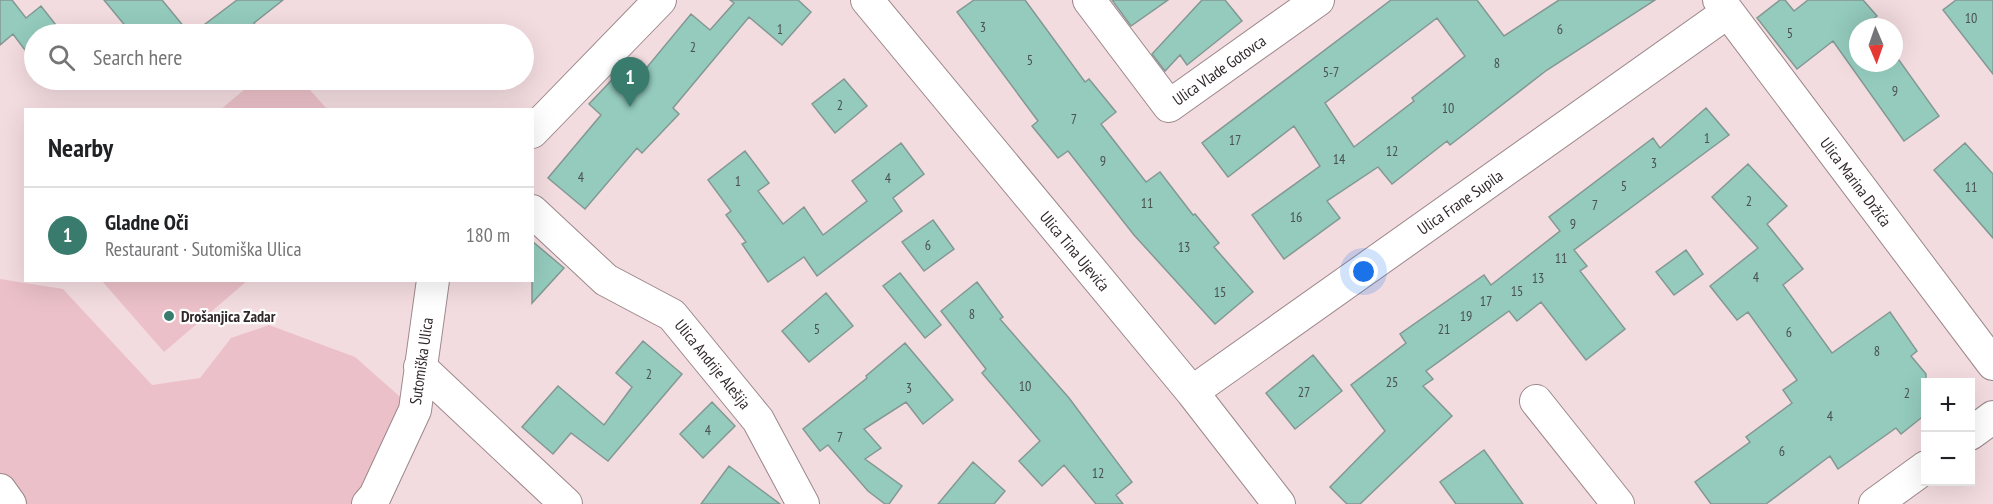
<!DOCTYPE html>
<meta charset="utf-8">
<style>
:root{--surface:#fff;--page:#f6f6f6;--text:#202124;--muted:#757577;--line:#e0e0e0;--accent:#397b6d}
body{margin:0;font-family:"PT Sans Narrow",sans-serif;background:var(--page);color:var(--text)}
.controls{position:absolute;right:18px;bottom:18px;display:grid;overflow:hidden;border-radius:0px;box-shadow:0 6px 24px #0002}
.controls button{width:54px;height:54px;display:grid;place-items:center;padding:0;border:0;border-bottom:2px solid var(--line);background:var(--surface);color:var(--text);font:30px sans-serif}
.compass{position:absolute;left:1849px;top:18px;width:54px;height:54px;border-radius:50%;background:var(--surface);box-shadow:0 6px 24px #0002;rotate:178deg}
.you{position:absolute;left:1364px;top:272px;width:21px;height:21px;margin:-15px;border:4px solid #fff;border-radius:50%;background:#1a73e8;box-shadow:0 0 0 9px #1a73e833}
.badge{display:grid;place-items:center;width:39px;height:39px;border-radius:50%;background:var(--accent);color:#fff;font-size:20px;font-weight:700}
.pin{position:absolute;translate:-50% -50px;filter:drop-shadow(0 2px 3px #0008)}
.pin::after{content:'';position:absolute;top:32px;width:21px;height:18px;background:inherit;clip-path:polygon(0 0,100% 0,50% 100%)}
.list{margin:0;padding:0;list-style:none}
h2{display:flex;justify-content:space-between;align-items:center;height:78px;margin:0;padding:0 24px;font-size:26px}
h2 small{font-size:20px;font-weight:400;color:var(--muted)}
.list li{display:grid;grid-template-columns:39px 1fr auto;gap:18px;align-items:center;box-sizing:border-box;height:96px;padding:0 24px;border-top:2px solid var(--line)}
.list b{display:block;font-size:22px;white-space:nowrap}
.list p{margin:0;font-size:20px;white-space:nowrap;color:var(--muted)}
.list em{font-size:20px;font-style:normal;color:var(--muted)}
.icon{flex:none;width:33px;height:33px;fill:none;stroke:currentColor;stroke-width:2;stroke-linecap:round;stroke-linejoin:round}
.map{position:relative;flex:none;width:1993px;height:504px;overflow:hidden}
.search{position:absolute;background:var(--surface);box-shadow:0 6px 24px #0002;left:24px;top:24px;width:510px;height:66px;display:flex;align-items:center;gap:15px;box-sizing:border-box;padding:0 21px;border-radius:33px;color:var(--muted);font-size:22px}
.panel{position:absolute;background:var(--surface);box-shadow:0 6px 24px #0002;left:24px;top:108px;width:510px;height:174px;border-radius:0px}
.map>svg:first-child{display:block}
</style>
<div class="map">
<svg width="1993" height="504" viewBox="0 0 1993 504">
<rect width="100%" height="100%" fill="#f3dce0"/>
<!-- green -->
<path fill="#ebc0c8" d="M256,80h45l26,29h-106z
M0,279l63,10 89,96 48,-7 31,-40 38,-13 86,32 60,53 -47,94h-368z
M102,281h145l-83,71z"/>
<!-- building -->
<path fill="#94cbbd" stroke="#839893" stroke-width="1.5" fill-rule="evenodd" d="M0,0h12l14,18 15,-12 22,28h-29v28l-21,-28 -13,11z
M104,0h58l28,34h-58z
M237,0h46l-29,23 2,3 -10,8h-54z
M730,0h68l13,12 -29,33 -33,-28 -76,91 6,6 -37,39 -5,-5 -52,61 -37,-31 53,-63 -12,-11 37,-39 13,12 52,-63 19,16 24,-27z
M974,0h51l60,82 4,-3 27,33 -15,12 45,58 14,-10 33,43 2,-1 24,29 -5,4 39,45 -38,32 -81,-89 -66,-84 -10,7 -26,-32 6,-5 -81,-109z
M1112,0h56l-37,26z
M1202,0h23l17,21 -55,44 -7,-10 -15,16 -13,-17z
M1391,0h86l27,36 55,-36h96l-108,70 -97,75 -3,-4 -55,43 -14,-17 -51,34 13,17 -56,41 -32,-44 68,-49 -26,-40 -66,51 -26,-34zM1437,18l28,38 -53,42 2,3 -60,46 -29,-44z
M1780,0h5l9,11 14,-11h55l14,16 -6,5 4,6h-17v36h36v-10l45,63 -35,25 -71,-100 -36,28 -40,-51z
M1956,0h37v74l-50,-64z
M844,79l23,27 -32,27 -23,-29z
M1706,108l23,27 -155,115 13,16 -7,5 45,58 -39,31 -45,-58 -24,19 -8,-10 -83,60 7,8 -10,7 29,30 -92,88h-13l-17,-17 55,-56 -34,-46 55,-42 -6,-9 84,-59 7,10 69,-54 -11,-14 104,-79 7,10z
M901,143l23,31 -31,24 9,13 -85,65 -13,-19 -36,25 -26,-38 4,-2 -20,-27 5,-4 -23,-31 37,-29 24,32 -11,8 25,33 21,-17 19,28 44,-34 -15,-20z
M1965,143l28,31v64l-59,-68z
M1748,164l39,42 -20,18 36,45 -20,16 49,68 58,-41 27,39 -6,5 15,18v40l-25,20 -5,-6 -58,41 -8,-13 -64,48h-55l-16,-22 55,-40 -4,-5 46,-34 -9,-13 14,-10 -49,-68 -11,8 -27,-34 48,-38 -46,-51z
M933,220l21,29 -30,22 -22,-29z
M532,241l32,27 -32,35z
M1686,250l17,24 -29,21 -18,-23z
M900,273l41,52 -16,13 -42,-52z
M977,282l26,35 -3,2 69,79 63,84 -16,13 7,9h-27l-32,-39 -22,21 -23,-25 21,-20 -58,-68 4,-4 -45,-58z
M826,293l27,33 -44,36 -27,-31z
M643,341l39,33 -74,87 -37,-28 -18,21 -31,-27 36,-41 46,39 28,-38 -16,-14z
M905,343l48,57 -30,24 -17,-22 -42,27 17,19 -16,11 37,27 -13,18h-4l-17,-13 -40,-46 -8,6 -17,-22 64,-51 -1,-2z
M1313,355l29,36 -47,38 -29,-36z
M712,402l23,24 -32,32 -23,-24z
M1484,450l39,54h-67l-16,-22z
M973,462l32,29 -11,13h-56z
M729,466l51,38h-79z"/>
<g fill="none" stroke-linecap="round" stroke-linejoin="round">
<defs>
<path id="minor" d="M867,0l325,392 87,112
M1089,0l80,106 149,-106
M1719,0l274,364
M532,132l128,-132
M532,211l74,69 66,35 86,105 45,84
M420,367l146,137
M1192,392l536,-380
M1536,401l82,103
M1970,434l23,-17
M0,490l10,14
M368,504l7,-8 40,-86 18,-130
M1875,504l51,-37"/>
</defs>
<!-- minor casing -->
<use href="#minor" stroke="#9c878b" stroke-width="34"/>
<!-- minor -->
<use href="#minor" stroke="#fff" stroke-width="32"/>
</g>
<!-- markers -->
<circle fill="#397b6d" stroke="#fff" stroke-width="2" cx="169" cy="316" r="6"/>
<g text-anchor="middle" stroke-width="4.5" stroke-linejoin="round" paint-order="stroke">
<!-- number labels -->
<g font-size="14" fill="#4a514f">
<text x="1971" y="23">10</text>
<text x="983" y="32">3</text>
<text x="780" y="34">1</text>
<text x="1560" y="34">6</text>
<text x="1790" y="38">5</text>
<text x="693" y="52">2</text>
<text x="1030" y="65">5</text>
<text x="1497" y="68">8</text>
<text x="1331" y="77">5-7</text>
<text x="1895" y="96">9</text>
<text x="840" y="110">2</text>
<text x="1448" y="113">10</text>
<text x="1074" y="124">7</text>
<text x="1707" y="143">1</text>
<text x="1235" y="145">17</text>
<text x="1392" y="156">12</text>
<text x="1339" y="164">14</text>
<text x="1103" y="166">9</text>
<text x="1654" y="168">3</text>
<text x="581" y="182">4</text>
<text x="888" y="183">4</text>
<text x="738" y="186">1</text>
<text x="1624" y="191">5</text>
<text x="1971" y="192">11</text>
<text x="1749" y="206">2</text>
<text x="1147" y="208">11</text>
<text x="1595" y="210">7</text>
<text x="1296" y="222">16</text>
<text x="1573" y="229">9</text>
<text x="928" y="250">6</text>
<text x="1184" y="252">13</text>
<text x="1561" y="263">11</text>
<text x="1756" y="282">4</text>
<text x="1538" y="283">13</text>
<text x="1517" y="296">15</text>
<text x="1220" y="297">15</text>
<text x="1486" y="306">17</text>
<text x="972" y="319">8</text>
<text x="1466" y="321">19</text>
<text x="817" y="334">5</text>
<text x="1444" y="334">21</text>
<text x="1789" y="337">6</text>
<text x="1877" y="356">8</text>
<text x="649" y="379">2</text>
<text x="1392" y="387">25</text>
<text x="1025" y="391">10</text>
<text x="909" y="393">3</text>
<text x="1304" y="397">27</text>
<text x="1907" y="398">2</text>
<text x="1830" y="421">4</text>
<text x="708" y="435">4</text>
<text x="840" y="442">7</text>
<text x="1782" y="456">6</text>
<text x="1098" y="478">12</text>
</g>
<!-- street labels -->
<g font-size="16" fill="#31282a" stroke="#fff">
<text transform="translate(1219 70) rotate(-35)" y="6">Ulica Vlade Gotovca</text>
<text transform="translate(1856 182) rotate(53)" y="6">Ulica Marina Držića</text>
<text transform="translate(1460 202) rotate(-35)" y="6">Ulica Frane Supila</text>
<text transform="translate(1075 251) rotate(50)" y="6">Ulica Tina Ujevića</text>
<text transform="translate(421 361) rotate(-82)" y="6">Sutomiška Ulica</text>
<text transform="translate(713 364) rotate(51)" y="6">Ulica Andrije Alešija</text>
</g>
<!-- poi labels -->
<g font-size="16" font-weight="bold" fill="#31282a" stroke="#fff" text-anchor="start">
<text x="181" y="322">Drošanjica Zadar</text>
</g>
</g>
</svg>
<div class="controls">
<button>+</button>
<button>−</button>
</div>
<svg class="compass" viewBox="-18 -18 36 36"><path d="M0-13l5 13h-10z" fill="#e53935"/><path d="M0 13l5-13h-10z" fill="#757577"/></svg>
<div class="you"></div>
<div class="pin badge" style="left:630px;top:107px">1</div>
<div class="search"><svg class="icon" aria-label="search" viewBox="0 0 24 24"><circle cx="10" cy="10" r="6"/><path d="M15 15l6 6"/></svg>Search here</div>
<section class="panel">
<h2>Nearby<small></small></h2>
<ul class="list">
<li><span class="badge">1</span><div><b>Gladne Oči</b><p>Restaurant · Sutomiška Ulica</p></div><em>180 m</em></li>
</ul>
</section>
</div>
